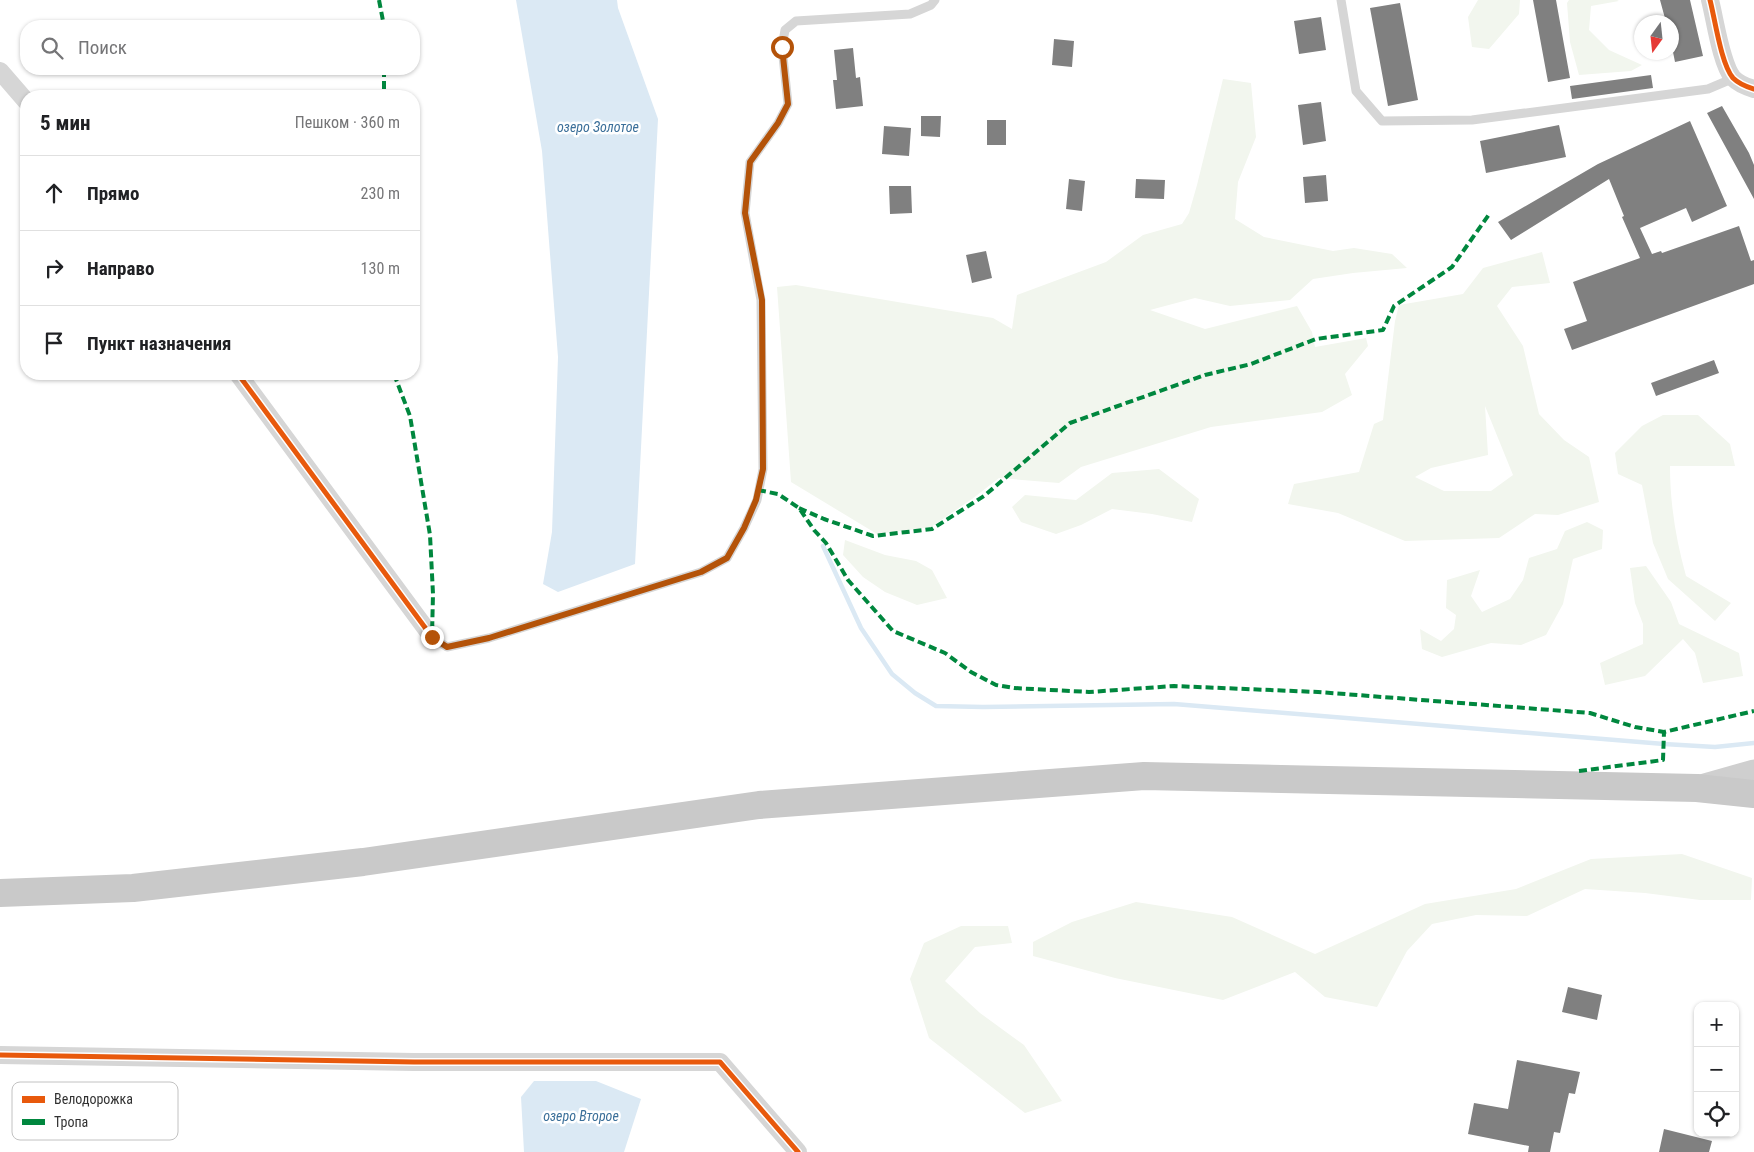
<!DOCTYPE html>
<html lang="ru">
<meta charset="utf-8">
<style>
:root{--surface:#fff;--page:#f2f2f2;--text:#202124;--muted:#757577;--line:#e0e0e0}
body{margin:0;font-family:"Roboto Condensed",sans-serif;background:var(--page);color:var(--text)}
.controls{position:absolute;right:15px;bottom:15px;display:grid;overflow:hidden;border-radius:10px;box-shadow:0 1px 4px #0004}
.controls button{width:45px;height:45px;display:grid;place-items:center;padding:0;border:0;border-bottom:1px solid var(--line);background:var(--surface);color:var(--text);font:25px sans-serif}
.compass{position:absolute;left:1634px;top:15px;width:45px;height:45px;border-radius:50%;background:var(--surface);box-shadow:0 1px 4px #0004;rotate:195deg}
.stop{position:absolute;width:15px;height:15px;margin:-11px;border:4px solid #b45309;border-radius:50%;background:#fff}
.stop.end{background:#b45309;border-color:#fff;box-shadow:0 1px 5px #0008}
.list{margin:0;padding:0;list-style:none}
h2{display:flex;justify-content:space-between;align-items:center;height:65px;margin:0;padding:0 20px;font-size:21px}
h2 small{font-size:16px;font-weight:400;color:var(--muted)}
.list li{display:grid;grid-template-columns:32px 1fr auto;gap:15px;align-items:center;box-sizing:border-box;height:75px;padding:0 20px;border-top:1px solid var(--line)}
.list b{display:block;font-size:19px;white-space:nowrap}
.list em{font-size:16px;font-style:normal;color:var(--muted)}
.icon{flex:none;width:28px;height:28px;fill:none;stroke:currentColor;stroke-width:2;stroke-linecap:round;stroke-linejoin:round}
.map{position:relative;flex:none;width:1754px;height:1152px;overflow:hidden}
.search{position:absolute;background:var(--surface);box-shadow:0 1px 4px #0004;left:20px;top:20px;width:400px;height:55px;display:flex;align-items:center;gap:12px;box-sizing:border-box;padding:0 18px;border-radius:20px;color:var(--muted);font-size:19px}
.panel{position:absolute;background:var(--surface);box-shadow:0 1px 4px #0004;left:20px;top:90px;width:400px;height:290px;border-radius:20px}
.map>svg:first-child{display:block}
</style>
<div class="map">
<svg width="1754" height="1152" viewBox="0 0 1754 1152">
<rect width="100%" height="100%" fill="#fff"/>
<!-- green -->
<path fill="#f2f6ee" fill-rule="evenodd" d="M1478,0h42l-1,14 -30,35 -17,-2 -4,-30z
M1569,0h48l2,1 -28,5 -2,24 20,20 33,15 -11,6 -52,4 -9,-33 -3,-39z
M1223,79l28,4 5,54 -18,45 -3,37 29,18 69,14 21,-3 38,6 15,14 -54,5 -40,6 -23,21 -60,6 -35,-8 -45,12 55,19 92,-23 15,26 3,15 51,-9 2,8 -23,28 7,21 -30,17 -111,15 -130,40 -22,16 -60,-5 -27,21 -41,28 -54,7 -86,-52 -14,-195 19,-2 197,33 19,11 5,-34 89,-33 37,-27 39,-11 7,-11 8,-28z
M1542,252l8,31 -38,4 -15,19 26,40 16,68 25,26 25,17 10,45 -41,13 -23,-1 -36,24 -94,3 -67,-28 -50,-9 6,-20 65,-12 15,-48 9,-4 12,-99 4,-16 64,-11 20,-26zM1485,406l28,69 -22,16h-47l-29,-14 16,-9 57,-13z
M1663,415h35l32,29 5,22h-65c0,38 6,74 16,110l45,27 -16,18 -47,-42 -15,-36 -11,-58 -24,-11 -3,-21 27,-27z
M1159,469l40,30 -7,23 -40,-8 -40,-5 -31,16 -25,9 -35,-12 -9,-15 13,-12 51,5 36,-27z
M1587,522l16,8 -1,19 -29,10 -10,45 -17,31 -25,10 -30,-2 -49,14 -20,-8 -2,-20 21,12 13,-12 2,-14 -10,-7 1,-28 33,-10 -9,26 11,16 28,-13 13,-19 6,-22 28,-9 8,-18z
M845,540l40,15 31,6 16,9 15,28 -30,7 -32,-13 -22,-15 -20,-22z
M1646,566l25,36 8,22 60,29 4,23 -40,7 -8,-30 -12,-14 -38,37 -40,9 -5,-22 43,-19v-20l-8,-21 -5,-35z
M1682,854l70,24 -1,22h-51l-55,-7 -60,-4 -58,27 -51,-1 -44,9 -25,27 -30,56 -52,-10 -30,-25 -72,28 -108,-22 -82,-22v-14l39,-20 64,-20 96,15 83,37 110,-50 91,-15 75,-30z
M961,926h47l4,17 -37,4 -30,34 35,32 44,32 38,56 -37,12 -96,-75 -19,-59 14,-36z"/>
<!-- water -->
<path fill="#dbe9f4" d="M516,0h101l1,8 40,111 -23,445 -77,28 -15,-8 9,-52 6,-175 -16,-206z
M534,1081h62l45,18 -17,53h-100l-3,-55z"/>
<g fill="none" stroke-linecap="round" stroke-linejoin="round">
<!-- stream -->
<path stroke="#dbe9f4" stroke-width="4.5" d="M823,546l38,82 31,46 23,19 21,13 47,1 191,-3 490,40 51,3 39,-4"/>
</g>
<!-- building -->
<path fill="#808080" d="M1533,0h23l14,78 -22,4z
M1660,0h30l13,56 -28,6 -3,-15v-25h-6z
M1400,3l18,97 -30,6 -18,-98z
M1321,17l5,33 -27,4 -5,-33z
M1054,39l20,2 -2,26 -20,-2z
M853,48l3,30 4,-1 3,29 -27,3 -3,-29h4l-3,-30z
M1651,75l2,13 -81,11 -2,-13z
M1321,102l5,39 -23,4 -5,-40z
M1722,106l27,47 5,12v34l-47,-86z
M921,116h20l-1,21 -19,-1z
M987,120h19v25h-19z
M1690,121l37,85 -35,16 -6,-14 -46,20 12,26 9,-3 1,2 77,-27 12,35 3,-1v24l-182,66 -8,-21 23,-8 -14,-39 67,-24 -18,-41 2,-1 -15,-37 -98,61 -13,-18 100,-58z
M1559,125l7,32 -80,16 -6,-32z
M884,126l27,2 -2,28 -27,-2z
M1326,175l2,26 -23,2 -2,-26z
M1069,179l16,2 -3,30 -16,-2z
M1136,179l29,1 -1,19 -29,-1z
M889,186h22l1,27 -22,1z
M986,251l6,27 -20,5 -6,-28z
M1714,360l5,13 -63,23 -5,-13z
M1568,987l34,8 -5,25 -35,-8z
M1517,1060l63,12 -5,22 -6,-1 -9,40 -6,-1 -4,20h-22l1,-6 -61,-12 6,-31 34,6z
M1664,1129l48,12 -3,11h-50z"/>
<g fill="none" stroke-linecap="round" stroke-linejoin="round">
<!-- service -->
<path stroke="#d6d6d6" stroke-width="9" d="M1341,0l15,91 26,30 90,-1 236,-31 26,-11
M432,637l15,10 42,-9 212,-66 26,-14 17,-30 13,-28 6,-31 -2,-169 -16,-87 5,-51 28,-39 10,-19 -6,-57 3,-17 11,-9 114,-7 21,-9 4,-5"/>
<!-- minor -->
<path stroke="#d6d6d6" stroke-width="18" d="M1710,0c5,19 11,64 23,78 5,5 14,9 21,11
M0,71l26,30
M238,374l194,263
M0,1055l414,7h306l78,90"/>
<!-- secondary -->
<path stroke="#cfcfcf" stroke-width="25" d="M1701,787l53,-15"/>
<!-- primary -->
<path stroke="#c9c9c9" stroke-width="28" d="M0,893l133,-5 230,-26 396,-57 385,-29 553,12 57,6"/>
<!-- quiet -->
<path stroke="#00873e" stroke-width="4" stroke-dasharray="8 4" stroke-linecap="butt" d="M379,0l5,26
M384,69v27
M394,374l16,42 20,119 3,59 -1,42
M758,490l20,4 21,14 15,22 12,13 22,37 45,51 52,22 26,19 25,13 18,3 75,4 85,-6 144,6 272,21 45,14 29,5 90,-21
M799,508l25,11 49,17 59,-7 52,-33 86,-73 135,-48 46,-11 65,-25 67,-9 11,-24 58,-39 38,-54
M1579,771l84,-11 1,-28"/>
<defs>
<path id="cycleway" d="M1710,0c5,19 11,64 23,78 5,5 14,9 21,11
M238,374l194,263
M0,1055l414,7h306l78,90"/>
</defs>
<!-- cycleway casing -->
<use href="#cycleway" stroke="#fff" stroke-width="8"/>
<!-- cycleway -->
<use href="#cycleway" stroke="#e8590c" stroke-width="5"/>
</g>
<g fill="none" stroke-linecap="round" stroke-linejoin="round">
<!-- route -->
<path stroke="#b45309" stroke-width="6" d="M432,637l15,10 42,-9 212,-66 26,-14 17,-30 12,-28 7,-31 -1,-169 -17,-87 5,-51 28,-39 10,-19 -6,-57"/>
</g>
<g text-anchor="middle" stroke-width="5" stroke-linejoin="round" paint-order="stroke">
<!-- water labels -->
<g font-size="14" font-style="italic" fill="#3b6f99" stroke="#fff">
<text x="598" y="132">озеро Золотое</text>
<text x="581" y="1121">озеро Второе</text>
</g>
</g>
<!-- legend -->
<rect x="12" y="1082" width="166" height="58" rx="8" fill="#fff" stroke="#c2c2c2" stroke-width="1"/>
<rect x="22" y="1096" width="23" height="7" fill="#e8590c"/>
<rect x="22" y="1119" width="23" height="6" fill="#00873e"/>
<g font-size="14" fill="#323232">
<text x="54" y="1104">Велодорожка</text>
<text x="54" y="1127">Тропа</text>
</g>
</svg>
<div class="controls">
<button>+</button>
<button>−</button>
<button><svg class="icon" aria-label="locate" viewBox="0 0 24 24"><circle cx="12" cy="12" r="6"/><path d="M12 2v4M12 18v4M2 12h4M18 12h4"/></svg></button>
</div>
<svg class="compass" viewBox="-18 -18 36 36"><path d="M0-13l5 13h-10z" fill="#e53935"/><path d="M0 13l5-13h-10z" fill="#757577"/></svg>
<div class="stop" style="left:782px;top:47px"></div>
<div class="stop end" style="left:432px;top:637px"></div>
<div class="search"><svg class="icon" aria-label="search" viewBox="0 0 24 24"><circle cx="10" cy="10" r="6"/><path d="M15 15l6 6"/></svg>Поиск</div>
<section class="panel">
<h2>5 мин<small>Пешком · 360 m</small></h2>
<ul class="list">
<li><svg class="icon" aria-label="ahead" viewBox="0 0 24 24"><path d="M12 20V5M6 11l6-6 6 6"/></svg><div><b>Прямо</b></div><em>230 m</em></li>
<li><svg class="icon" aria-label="right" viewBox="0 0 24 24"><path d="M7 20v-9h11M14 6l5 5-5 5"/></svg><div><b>Направо</b></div><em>130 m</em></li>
<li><svg class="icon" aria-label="arrive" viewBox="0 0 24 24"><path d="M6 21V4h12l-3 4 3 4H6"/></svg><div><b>Пункт назначения</b></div></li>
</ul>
</section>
</div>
